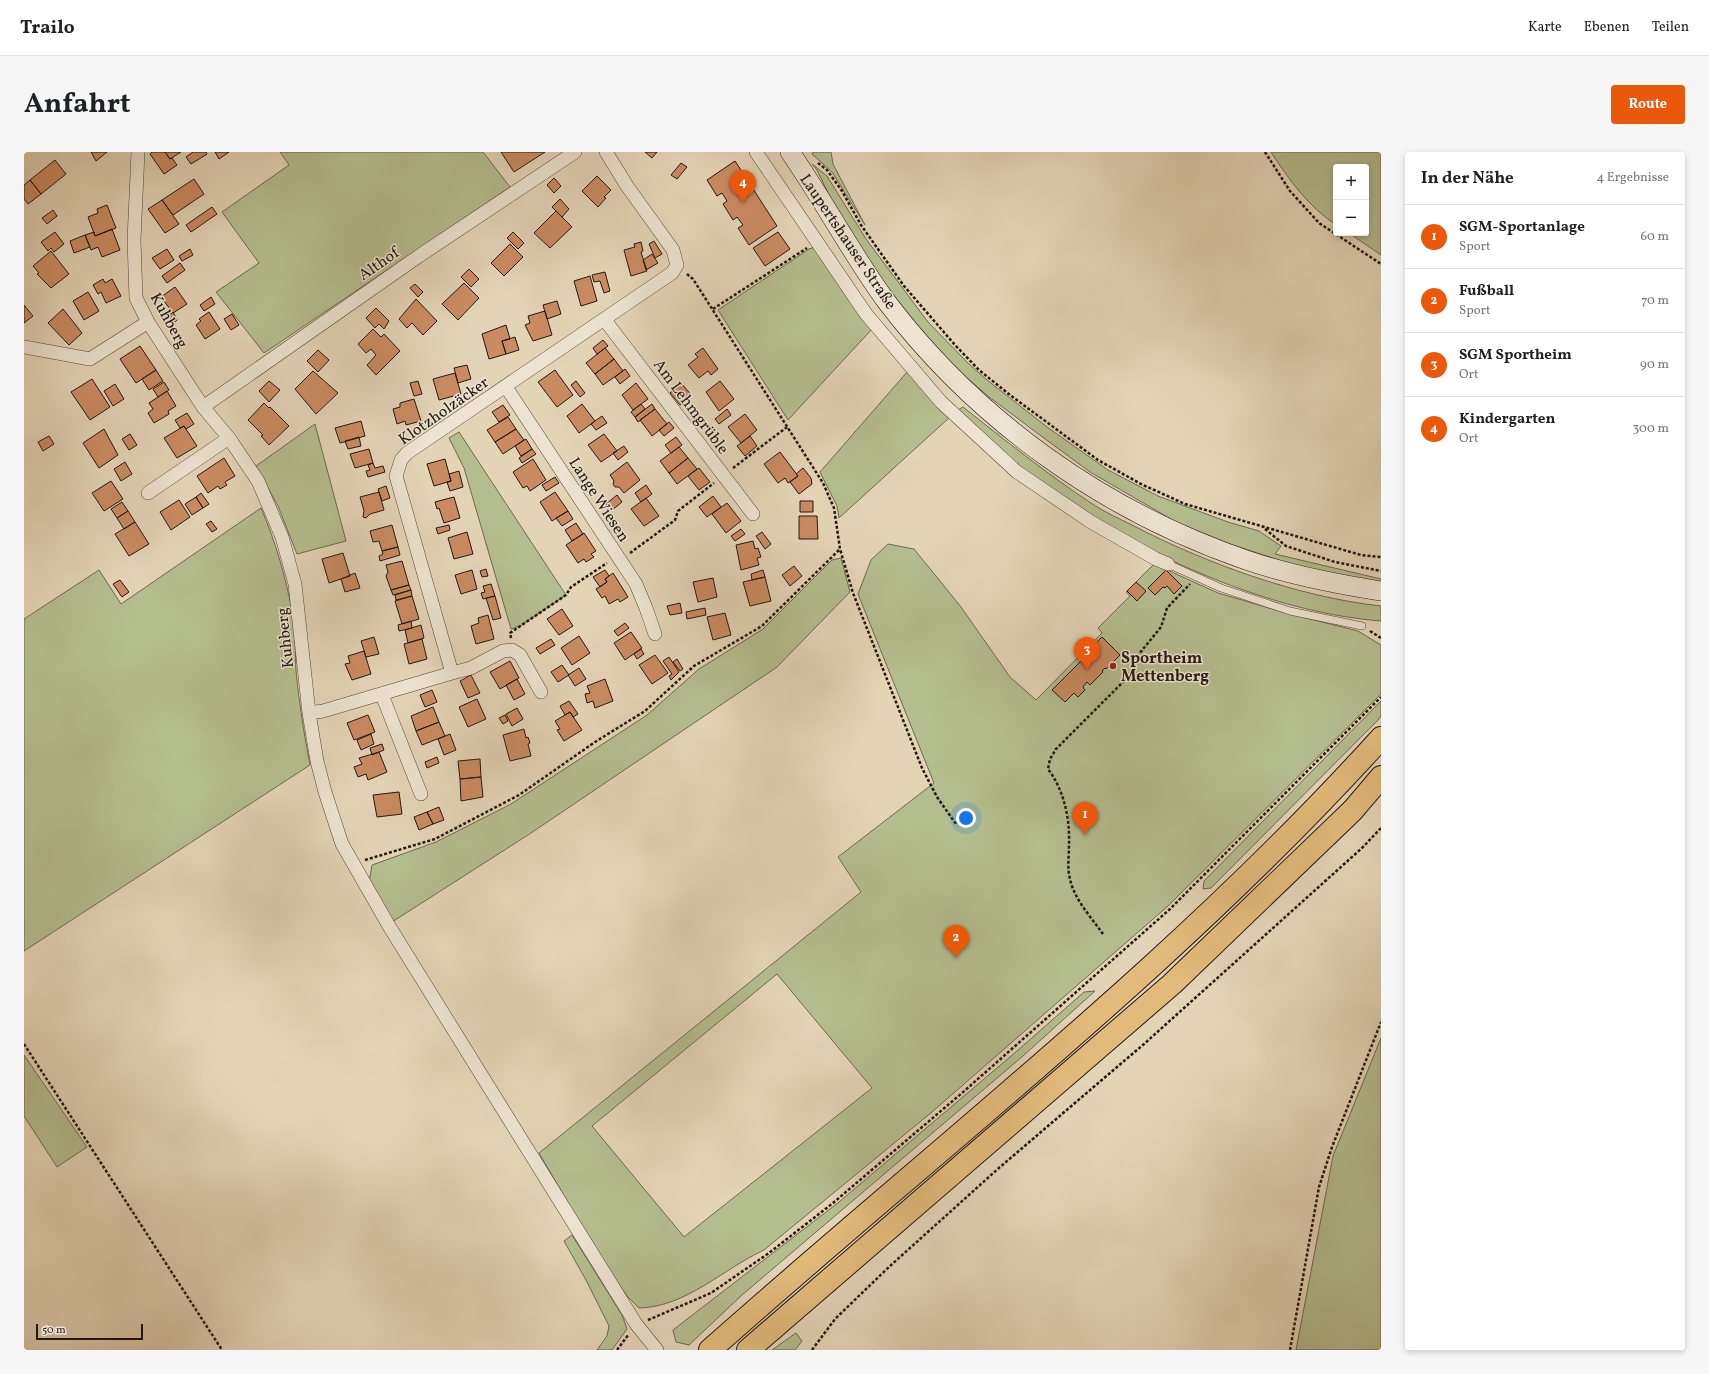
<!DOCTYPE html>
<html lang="de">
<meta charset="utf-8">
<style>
:root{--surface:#fff;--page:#f6f6f6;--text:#202124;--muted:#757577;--line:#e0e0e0;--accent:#ea580c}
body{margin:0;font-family:Vollkorn,serif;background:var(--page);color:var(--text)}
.controls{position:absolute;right:12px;top:12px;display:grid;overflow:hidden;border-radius:4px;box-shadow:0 2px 6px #0003}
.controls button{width:36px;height:36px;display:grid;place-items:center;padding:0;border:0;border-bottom:1px solid var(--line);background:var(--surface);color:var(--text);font:20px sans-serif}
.scale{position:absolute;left:12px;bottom:10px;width:107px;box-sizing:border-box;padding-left:4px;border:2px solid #221712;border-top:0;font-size:11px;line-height:14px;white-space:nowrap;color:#221712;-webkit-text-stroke:3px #ede3d0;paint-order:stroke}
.you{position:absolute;left:942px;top:666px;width:14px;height:14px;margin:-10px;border:3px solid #fff;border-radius:50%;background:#1a73e8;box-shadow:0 0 0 6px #1a73e833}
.badge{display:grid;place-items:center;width:26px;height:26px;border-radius:50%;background:var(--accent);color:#fff;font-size:13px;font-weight:700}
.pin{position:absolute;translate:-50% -33px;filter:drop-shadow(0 1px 2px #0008)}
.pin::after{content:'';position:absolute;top:21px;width:14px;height:12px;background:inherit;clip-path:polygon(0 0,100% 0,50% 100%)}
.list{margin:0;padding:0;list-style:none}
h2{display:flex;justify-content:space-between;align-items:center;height:52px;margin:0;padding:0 16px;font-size:17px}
h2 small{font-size:13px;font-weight:400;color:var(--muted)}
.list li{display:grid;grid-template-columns:26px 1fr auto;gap:12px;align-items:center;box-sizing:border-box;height:64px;padding:0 16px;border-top:1px solid var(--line)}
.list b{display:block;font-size:15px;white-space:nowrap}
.list p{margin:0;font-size:13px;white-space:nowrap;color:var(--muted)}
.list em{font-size:13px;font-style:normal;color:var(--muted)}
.map{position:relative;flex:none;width:1357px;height:1198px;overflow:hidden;border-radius:4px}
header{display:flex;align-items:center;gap:24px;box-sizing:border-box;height:56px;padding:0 20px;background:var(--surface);border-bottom:1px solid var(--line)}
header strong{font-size:19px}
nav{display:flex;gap:22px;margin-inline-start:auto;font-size:14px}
.intro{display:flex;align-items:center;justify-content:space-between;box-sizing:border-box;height:96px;padding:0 24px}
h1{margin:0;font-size:28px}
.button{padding:10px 18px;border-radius:4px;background:var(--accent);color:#fff;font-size:14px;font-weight:700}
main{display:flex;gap:24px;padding:0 24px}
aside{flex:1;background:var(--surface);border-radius:4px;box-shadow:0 2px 6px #0003}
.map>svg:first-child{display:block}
</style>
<header>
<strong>Trailo</strong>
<nav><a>Karte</a><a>Ebenen</a><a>Teilen</a></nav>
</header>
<div class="intro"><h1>Anfahrt</h1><a class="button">Route</a></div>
<main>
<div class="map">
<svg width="1357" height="1198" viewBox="0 0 1357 1198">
<rect width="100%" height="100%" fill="#e4d4b6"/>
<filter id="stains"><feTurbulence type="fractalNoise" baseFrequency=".005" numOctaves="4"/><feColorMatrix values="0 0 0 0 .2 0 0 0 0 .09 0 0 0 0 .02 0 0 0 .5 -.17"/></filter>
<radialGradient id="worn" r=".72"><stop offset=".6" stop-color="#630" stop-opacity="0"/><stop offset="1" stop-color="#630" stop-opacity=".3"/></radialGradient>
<!-- green -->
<path fill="#b4bd8e" stroke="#6b6a50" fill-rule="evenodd" d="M256,0h203l27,35 -246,166 -48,-61 43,-29 -37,-51 67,-47z
M789,0h18l2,12 32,61 -33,-53 -20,-18z
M1247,0h110v103l-32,-22h17v-66h-30v58c-28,-19 -47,-45 -65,-73z
M788,12l15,12 39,63 62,83 40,41 19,17 60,47 61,43 50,26 70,26 31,9 22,15 -6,8 106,25v4l-84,-17 -67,-22 -54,-22 -86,-50 -57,-42 -45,-34 -41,-35 -63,-77 -53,-85 -14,-29z
M791,95l58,81 -85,92 -70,-110 91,-61z
M884,219l42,46 -111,101 -2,-12 -17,-34z
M939,255c42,33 84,67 128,96 13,9 27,15 41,22 73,38 166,72 249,81v15c-125,-10 -263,-78 -362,-153 -22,-17 -43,-38 -64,-56z
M291,272l31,117 -49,13 -19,-48 -22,-40z
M435,280l107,163 -46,31 -9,3 -47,-161 -15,-30z
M237,356c15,35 25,70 32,108 3,18 2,37 3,55 3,32 8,63 14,94l-286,186v-332l75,-49 22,34z
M864,392l26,5 47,58 49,70 26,23 66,-67 -4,-5 32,-32 -4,-4 28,-28 64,29 68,20 72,18 23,14v49l-213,212 -236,206 -168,138c-41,19 -78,57 -125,58l-12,-12 -30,-44 -58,-99 322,-261 -23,-35 96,-74 -76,-189 13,-34zM753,822l95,114 -188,149 -92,-111z
M817,406l9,34 -73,75 -249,168 -136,87 -23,-39 3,-18 64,-23 75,-38 136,-89 52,-46 64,-40 69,-69z
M1357,549v15l-2,3 -168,169 -8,1 1,-8z
M1071,839l-72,65 -281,239 -53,50 -13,-3 -3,-12 166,-128 178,-151 67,-59z
M1357,886v312h-85l37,-194z
M0,903l63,92 -30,20 -33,-51z
M548,1083l50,80 5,14 -15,21h-15l10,-14 2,-10 -23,-46 -22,-39z
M772,1181l6,8 -7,9h-23z"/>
<!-- building -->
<path fill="#ca8b62" stroke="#221712" d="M67,0h16l-11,9z
M128,0h13l5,7 2,-1 5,7 -13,9 -14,-20z
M141,0h16l-11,7z
M169,0h13l1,2 -16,10 -5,-7z
M191,0h14l-10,7z
M477,0h44l-31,20z
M621,0h12l-5,6z
M31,8l11,14 -25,20 -11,-14z
M711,9l42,65 -28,19 -11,-17 5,-3 -6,-8 -4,3 -10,-16 4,-3 -5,-8 -5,3 -10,-16z
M657,11l6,4 -10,12 -6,-4z
M573,24l14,14 -7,7 2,1 -8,9 -16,-16z
M530,26l7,8 -7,7 -7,-8z
M170,27l10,15 -31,21 -11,-15z
M6,28l11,14 -13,10 -4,-5v-14z
M536,47l9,10 -7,8 -10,-10z
M138,48l17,24 -14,9 -17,-24z
M83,53l9,23 -21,8 -7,-19 10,-4 -1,-4z
M188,55l5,7 -26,18 -5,-7z
M29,58l4,6 -10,8 -5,-6z
M532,59l16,16 -22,21 -16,-15z
M88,77l8,21 -18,7 -4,-10 -7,3 -6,-15 9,-3 1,4z
M31,80l9,12 -10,8 -3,-4 -3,3 -7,-9z
M489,80l11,11 -6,6 -11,-11z
M754,80l12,17 -25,17 -12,-18z
M61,83l5,12 -16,6 -4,-12z
M630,89l8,13 -7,4 -6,-14z
M617,90l2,9 -2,1 6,19 -16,5 -7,-26 11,-3 -1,-3z
M486,92l13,13 -19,19 -13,-13z
M143,97l7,11 -14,9 -8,-11z
M166,97l3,6 -11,6 -3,-5z
M27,99l18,23 -18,14 -14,-14 2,-1 -6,-7z
M628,102l6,9 -12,7 -3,-10z
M156,111l5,7 -18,13 -5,-7z
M445,117l10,10 -8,8 -10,-10z
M581,120l5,19 -6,2 -4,-12 -6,1 -2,-7z
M566,124l7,25 -16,5 -7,-25z
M79,127l2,4 7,-4 9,17 -15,7 -5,-11 -3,2 -5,-9z
M440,131l15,15 -21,22 -16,-16z
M391,132l8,8 -5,5 -8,-9z
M151,135l12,17 -14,9 -12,-16z
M64,140l11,19 -15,9 -11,-19z
M187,145l4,7 -11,7 -4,-6z
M392,147l21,22 -14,14 -11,-12 -5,5 -8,-9z
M533,149l4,13 -14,5 -4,-14z
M0,153l9,11 -9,7z
M352,156l13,13 -5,8 -5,-5 -4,4 -9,-10z
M39,157l19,24 -13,12 -21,-22z
M521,159l7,24 -19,6 -8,-16 5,-2 -2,-7z
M149,160l4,8 -4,3 -5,-7z
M185,160l11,17 -15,10 -9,-14 5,-4 -2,-2z
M208,162l7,11 -8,5 -7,-11z
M482,173l4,14 -8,2 4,13 -17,5 -7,-25z
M349,177l8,8 3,-3 16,17 -24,24 -9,-10 9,-10 -5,-6 -5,4 -8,-9z
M491,185l4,13 -13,4 -4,-13z
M579,188l5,6 -11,8 -4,-6z
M116,194l16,24 -20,13 -16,-24z
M581,196l9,11 -19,15 -9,-11z
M679,196l15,21 -7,6 -3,-4 -9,7 -11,-13 10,-8 -3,-3z
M294,198l11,10 -11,12 -11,-11z
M590,207l9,12 -20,14 -8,-11z
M443,213l4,14 -13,4 -4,-15z
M601,217l5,7 -10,8 -5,-7z
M132,218l7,11 -14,9 -7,-11z
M531,218l18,25 -16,12 -19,-25z
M289,219l25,22 -22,21 -21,-25z
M431,221l6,21 -22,6 -6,-21z
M68,227l18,28 -20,13 -19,-28z
M245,229l11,9 -11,12 -10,-11z
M394,229l4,13 -8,2 -4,-13z
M552,229l9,12 -5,4 -9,-12z
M696,229l14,18 -15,12 -13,-19z
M140,230l5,8 -11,7 -5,-8z
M612,231l12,16 -15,11 -11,-15z
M91,232l9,15 -11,7 -9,-15z
M658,232l10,12 -12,9 -10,-12z
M143,239l9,15 -8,5 1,3 -15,9 -6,-10 5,-4 -4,-6z
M390,247l7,22 -15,4 -1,-4 -8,3 -4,-15 7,-2v-4z
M240,251l5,5 1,-1 19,19 -20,19 -8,-9 2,-1 -15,-15z
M558,252l13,17 -16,12 -12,-17z
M617,252l4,5 -10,8 -4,-5z
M628,252l3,5 -17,13 -3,-5z
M479,253l7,10 -11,7 -7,-10z
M631,257l12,15 -15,12 -12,-16z
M703,257l4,6 -12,9 -4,-5z
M163,261l7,11 -8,5 -2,-3 -4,2 -5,-8z
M721,262l12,16 -16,13 -13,-16z
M578,264l5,7 -11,7 -5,-6z
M484,265l8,12 -21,13 -8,-12z
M337,269l4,15 -25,7 -5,-15z
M645,270l5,6 -10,8 -5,-6z
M160,274l13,20 -20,12 -13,-20z
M80,277l14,26 -19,13 -16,-25z
M492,277l8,11 -21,14 -8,-12z
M106,282l7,11 -8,5 -7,-11z
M580,282l13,17 -16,11 -13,-17z
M25,284l5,8 -11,7 -5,-9z
M726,284l7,10 -12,10 -8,-10z
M335,285l2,9 -13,3 -3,-8z
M652,285l6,8 -11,8 -6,-8z
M502,287l6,10 -11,7 -6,-10z
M600,294l4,6 -10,8 -5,-7z
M655,295l9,11 -19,15 -9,-12z
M345,297l4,14 -18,5 -5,-14z
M508,297l4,5 -14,9 -3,-5z
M756,300l18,24 -10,7 -3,-5 -7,5 -14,-19z
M200,306l11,18 -10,6 2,3 -7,4 -2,-3 -10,7 -11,-17z
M664,306l9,11 -20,15 -8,-11z
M421,307l6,22 -17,5 -7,-22z
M509,307l13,21 -16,11 -3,-5 -4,2 -10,-16z
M101,310l7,12 -11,7 -7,-12z
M603,310l13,18 -16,13 -5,-6h-4l-2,-3 1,-3 -4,-6z
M349,311l2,5 8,-2 2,6 -17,5 -2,-6 4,-1 -2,-5z
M675,316l11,14 -11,8 -11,-14z
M779,316l8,10 1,6 -13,10 -9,-12 8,-6 -2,-2z
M435,319l4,16 -13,4 -3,-9 4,-1 -2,-7z
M531,325l4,6 -13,8 -4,-6z
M87,329l12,18 -19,12 -12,-18z
M622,333l6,9 -11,8 -6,-9z
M362,334l4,12 -8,3 -4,-12z
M355,340l5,18 -14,4 -4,4 -3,-1 1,-6 -4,-14z
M531,340l13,19 -16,10 -12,-19z
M177,341l8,11 -6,4 -7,-11z
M593,343l5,7 -11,9 -5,-7z
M689,344l8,11 -14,10 -8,-10z
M172,345l7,11 -11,7 -7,-11z
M430,345l6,21 -16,5 -5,-15 -2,1 -2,-7z
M622,346l13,18 -15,10 -13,-17z
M155,348l11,17 -19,13 -11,-18z
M776,349h13v11h-13z
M98,350l6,9 -11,7 -6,-9z
M703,351l14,18 -15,12 -14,-19z
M104,359l7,11 -11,7 -7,-11z
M544,359l5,8 -11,7 -6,-8z
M775,364h18l1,23h-19z
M187,369l6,8 -5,3 -6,-8z
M111,370l14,22 -20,12 -14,-22z
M552,371l7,11 -11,7 -7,-11z
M368,373l6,22 -16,4 -3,-10 -6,1 -3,-11z
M425,373l1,5 -12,4 -2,-6z
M717,377l4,5 -10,7 -4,-5z
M443,380l6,22 -19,5 -6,-21z
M738,380l9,12 -6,5 -9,-13z
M560,381l12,18 -5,3 3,3 -8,5 -2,-3 -6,4 -12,-18z
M729,389l2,8 3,-1 3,9 -4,1 2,7 -18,5 -5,-25z
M374,395l2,8 -20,6 -1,-5 4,-2 -1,-3z
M319,401l7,23 -21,7 -7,-24z
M378,409l7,24 -18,5 -5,-14 2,-4 -2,-7z
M770,414l8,10 -12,10 -8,-11z
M462,417l2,7 -6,1 -2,-6z
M448,418l5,19 -16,5 -6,-19z
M581,418l4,6 -4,3 2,3 -7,5 -7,-10z
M739,418l2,7 -13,3 -1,-6z
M1142,418l16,16 -8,8 -7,-8 -2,2 -2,-1 -8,8 -7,-7z
M331,421l5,15 -15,4 -4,-13z
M589,421l15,24 -8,5 -2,-3 -9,5 -4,-8 -3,2 -6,-9 11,-7 -2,-3z
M741,425l6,24 -21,5 -7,-24z
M689,426l4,19 -19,5 -5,-20z
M96,428l9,12 -7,5 -9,-13z
M1112,430l10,9 -9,10 -10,-10z
M467,432l4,12 -12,3 -2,-6 4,-1 -2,-6z
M385,433l2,5 -18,5 -2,-5z
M387,438l1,6 -16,4 -1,-5z
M388,444l7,23 -17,5 -7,-23z
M471,444l6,22 -8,2 -7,-22z
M656,451l2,10 -12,2 -3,-9z
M681,456l1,7 -19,4 -1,-7z
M538,457l11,17 -14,9 -12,-16z
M701,461l6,22 -18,5 -6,-23z
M464,463l6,24 -18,5 -5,-18 8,-3 -1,-5z
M387,469l1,7 -13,3 -1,-6z
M601,471l4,5 -11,8 -4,-5z
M397,473l3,13 -16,5 -3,-13z
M607,480l11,16 -17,12 -11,-17z
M555,484l11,17 -18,12 -11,-17z
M350,485l5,17 -13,3 -5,-16z
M1078,485l18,18 -14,14 -1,-1 -3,3 1,1 -13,13 -3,-3 -4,5 2,3 -7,7 -4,-4 -9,9 -13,-12 31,-31 -1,-2z
M398,487l5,20 -18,5 -5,-20z
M527,487l4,6 -15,9 -4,-6z
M617,497l3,5 -7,5 -3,-5z
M340,499l7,23 -19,6 -7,-16 5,-1 -2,-7z
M631,503l13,18 -16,11 -13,-19z
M645,505l10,15 -8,8 -2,-4 3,-2 -9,-13z
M653,507l6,10 -3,2 -7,-9z
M486,509l9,17 -19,11 -10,-17z
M538,513l7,10 -11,7 -7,-10z
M555,516l7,11 -11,7 -7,-11z
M447,523l9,18 -12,5 -8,-17z
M493,527l8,15 -11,6 -8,-15z
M581,527l8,22 -18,7 -2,-7 -6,2 -2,-9 5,-1 -3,-7z
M408,538l5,12 -12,5 -5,-12z
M453,547l9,20 -18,8 -9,-20z
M545,549l9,13 -5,3 -3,-5 -5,3 -5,-9z
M409,555l6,15 -23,9 -5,-15z
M493,556l6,11 -11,7 -6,-12z
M546,560l12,18 -18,11 -7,-11 3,-1 -5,-8z
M344,563l7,17 -21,8 -7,-17z
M481,563l3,6 -5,3 -4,-6z
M415,570l6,14 -23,9 -6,-14z
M500,577l2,9 2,-1 2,6 -2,1 3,12 -21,5 -7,-26z
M347,582l3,10 -13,6 -4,-10z
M426,582l6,16 -12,5 -6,-16z
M358,592l2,6 -12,5 -2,-7z
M355,600l8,20 -19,8 -2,-6 -8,3 -4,-10 8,-3 -3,-6z
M413,605l2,6 -12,5 -2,-6z
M456,607l1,18 -21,2 -2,-18z
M457,625l2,20 -22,4 -1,-22z
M375,640l3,22 -25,3 -4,-22z
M415,655l5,13 -11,4 -6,-12z
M403,660l6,12 -14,6 -5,-13z"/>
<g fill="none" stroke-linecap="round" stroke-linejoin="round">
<defs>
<path id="lane" d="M1144,412l53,24 69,23 72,15"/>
<path id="street" d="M114,0l-4,88 2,58 12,24 55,85 26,31 29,43 24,56 13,47 14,129 8,48 8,31 17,52 47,82 247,398 21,26
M732,0l110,162 75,88 76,70 74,50 65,37 12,5
M580,167l149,195
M0,195l66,12 58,-37
M482,235l130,197 10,24 9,26
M179,255l216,-151 156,-104
M124,341l81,-55
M428,521l19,-5 32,-17 9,-1 8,5 21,37
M358,543l39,99
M285,561l14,-2 129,-38 -56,-197 5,-16 6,-7 265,-180 5,-8 -4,-15 -46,-64 -21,-34"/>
<path id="secondary" d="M766,0c34,49 61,101 96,149 91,120 218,210 360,259 44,15 90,24 135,31"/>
<path id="highway" d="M686,1198c226,-201 468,-387 671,-612
M724,1198l424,-366 181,-174 28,-33"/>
</defs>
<!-- lane casing -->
<use href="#lane" stroke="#52463b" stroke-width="8"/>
<!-- street casing -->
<use href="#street" stroke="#52463b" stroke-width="14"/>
<!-- secondary casing -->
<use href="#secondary" stroke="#221712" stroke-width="20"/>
<!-- highway casing -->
<use href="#highway" stroke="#221712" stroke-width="24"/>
<!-- path -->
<path stroke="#221712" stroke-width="2.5" stroke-dasharray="3 2" stroke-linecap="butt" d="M1241,0l25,39 29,32 62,41
M794,11l9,7 15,21 19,34 43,61 51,59 24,25 31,25 88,65 43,24 44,20 176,51 20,2
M663,122l6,5 130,204 11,25 6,41 13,44 69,175 15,29 19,27
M689,157l94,-61
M709,316l54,-41
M1241,377l21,17 49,16 46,9
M606,401l45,-33 3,-9 36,-28
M1346,479l11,7
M487,486l-1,-5 56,-38 5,-8 36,-24
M341,708l70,-21 84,-44 76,-53 50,-31 49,-45 68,-40 78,-77
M1079,782c-12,-17 -29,-35 -33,-55 -3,-11 -1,-23 -1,-34 1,-27 -5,-55 -21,-76l2,-10 6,-10 69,-69 7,-10 7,-16 22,-27 6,-19 23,-24
M0,892l198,306
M624,1168l63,-27 58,-40 64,-50 129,-110 208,-184 211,-212
M593,1198l12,-16
M788,1198l23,-31 55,-53 110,-99 144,-123 218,-196 19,-20
M1266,1198l29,-163 13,-40 49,-125"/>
<!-- lane -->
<use href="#lane" stroke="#ede3d0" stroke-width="7"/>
<!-- street -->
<use href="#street" stroke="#ede3d0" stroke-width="13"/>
<!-- secondary -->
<use href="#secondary" stroke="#ede3d0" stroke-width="19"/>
<!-- highway -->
<use href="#highway" stroke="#e2ba7b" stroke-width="22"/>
</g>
<!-- markers -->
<circle fill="#8f2418" stroke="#ede3d0" stroke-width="1.5" cx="1089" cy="514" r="4"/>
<g text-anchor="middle" stroke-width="3" stroke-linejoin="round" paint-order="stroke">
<!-- street labels -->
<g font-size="16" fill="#221712" stroke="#ede3d0">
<text transform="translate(825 89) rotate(56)" y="6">Laupertshauser Straße</text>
<text transform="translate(354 111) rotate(-35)" y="6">Althof</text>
<text transform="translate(146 168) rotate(61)" y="6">Kuhberg</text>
<text transform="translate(668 254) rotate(53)" y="6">Am Lehmgrüble</text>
<text transform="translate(419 258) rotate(-35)" y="6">Klotzholzäcker</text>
<text transform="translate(576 347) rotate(57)" y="6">Lange Wiesen</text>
<text transform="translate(260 486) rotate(-96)" y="6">Kuhberg</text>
</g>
<!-- poi labels -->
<g font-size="16" font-weight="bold" fill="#221712" stroke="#ede3d0" text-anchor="start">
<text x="1097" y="511">Sportheim<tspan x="1097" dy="18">Mettenberg</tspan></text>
</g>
</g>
<rect width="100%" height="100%" filter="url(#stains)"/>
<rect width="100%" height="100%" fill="url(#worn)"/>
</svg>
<div class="controls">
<button>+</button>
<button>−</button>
</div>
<div class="scale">50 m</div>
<div class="you"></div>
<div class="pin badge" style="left:1061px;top:683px">1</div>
<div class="pin badge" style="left:932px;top:806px">2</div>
<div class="pin badge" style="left:1063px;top:518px">3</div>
<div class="pin badge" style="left:719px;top:51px">4</div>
</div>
<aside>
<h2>In der Nähe<small>4 Ergebnisse</small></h2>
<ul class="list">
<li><span class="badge">1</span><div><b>SGM-Sportanlage</b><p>Sport</p></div><em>60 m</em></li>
<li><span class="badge">2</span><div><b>Fußball</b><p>Sport</p></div><em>70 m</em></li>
<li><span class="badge">3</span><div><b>SGM Sportheim</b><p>Ort</p></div><em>90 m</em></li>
<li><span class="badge">4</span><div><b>Kindergarten</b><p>Ort</p></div><em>300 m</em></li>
</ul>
</aside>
</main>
